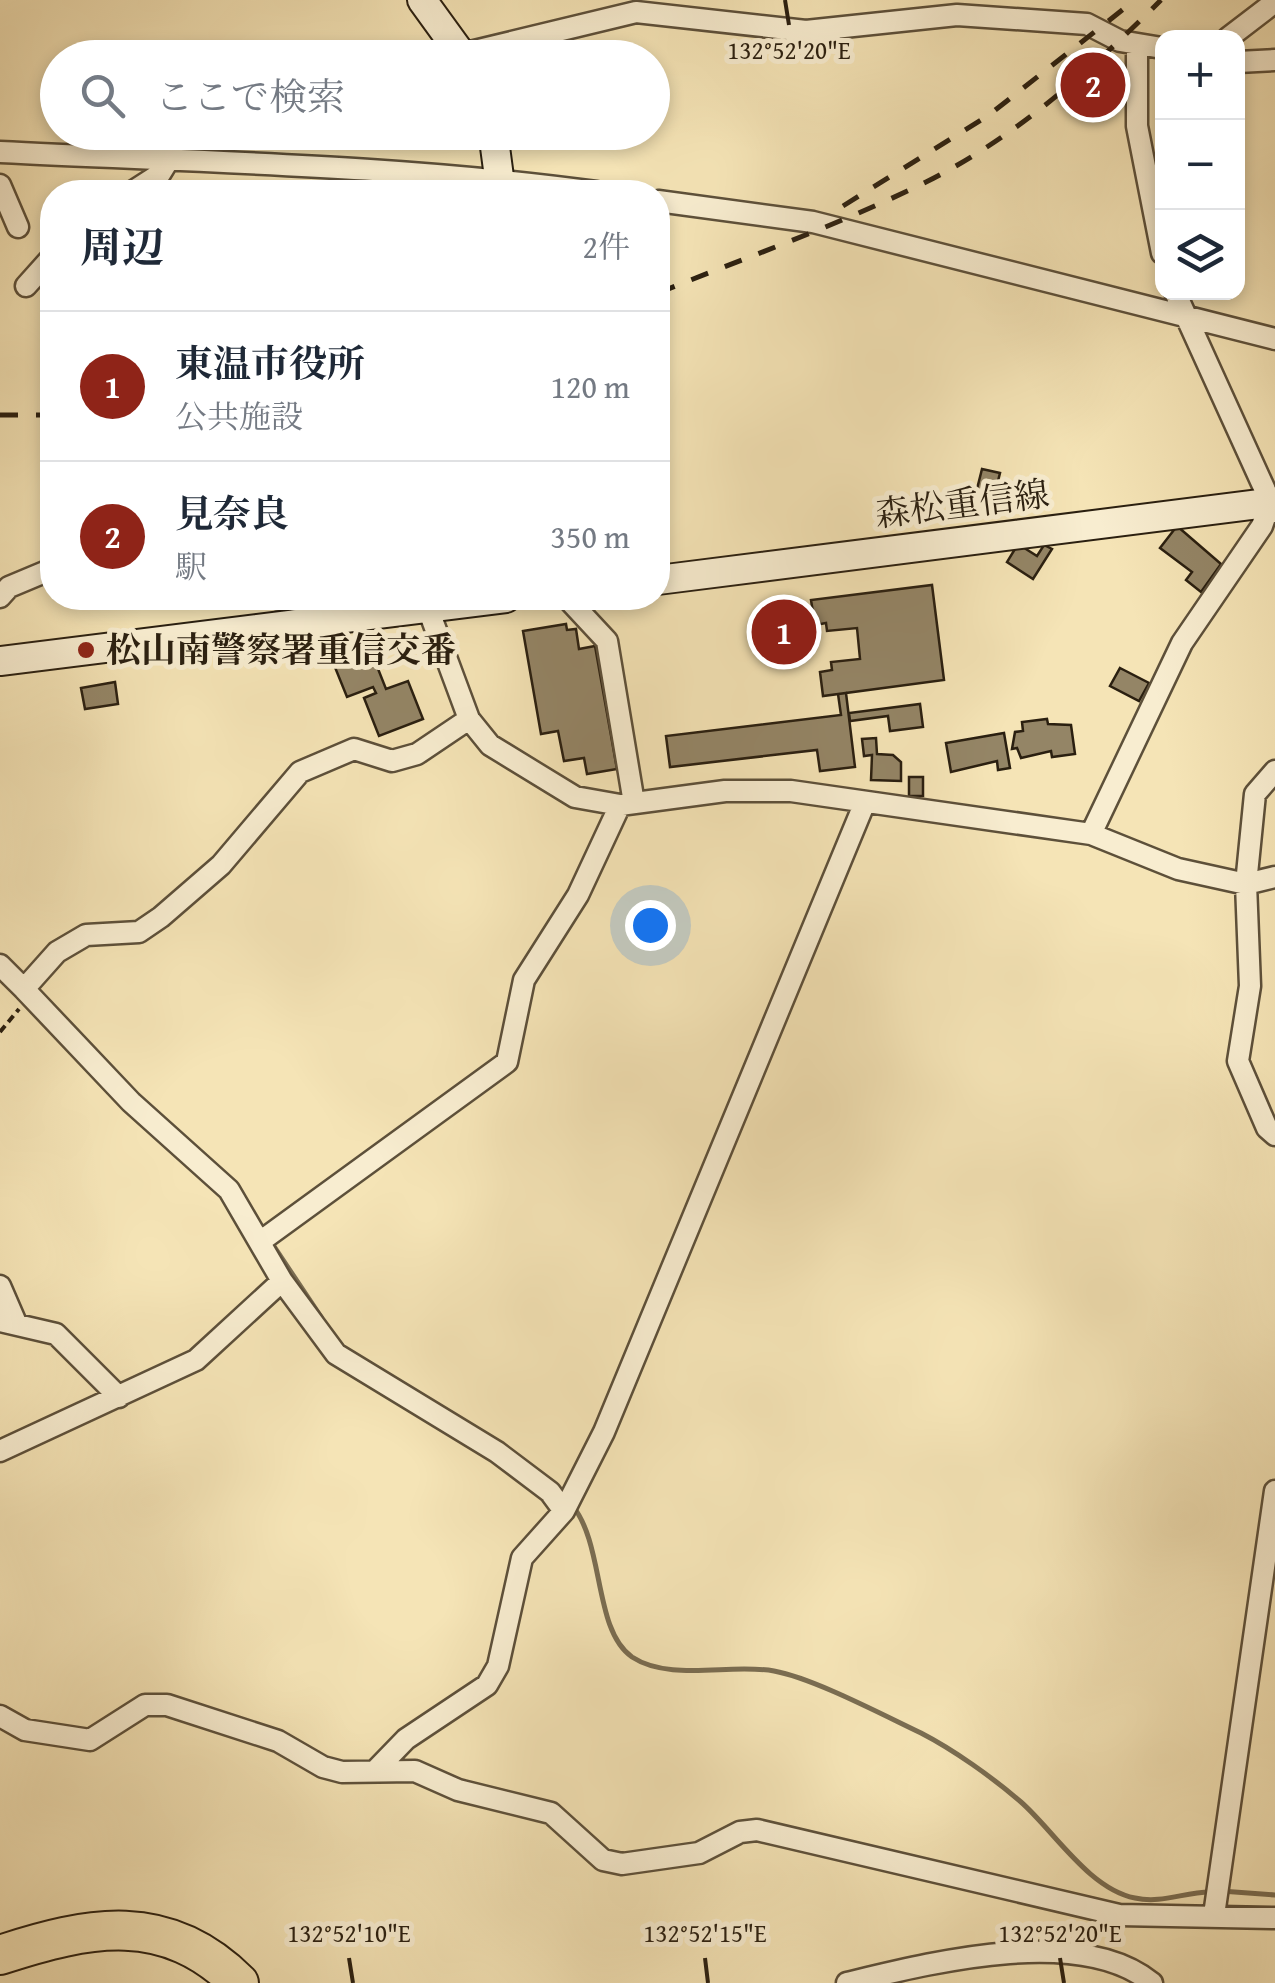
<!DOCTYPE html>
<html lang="ja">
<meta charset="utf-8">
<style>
:root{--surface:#fff;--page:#f6f6f7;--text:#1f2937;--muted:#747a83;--line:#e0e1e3;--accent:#8f2418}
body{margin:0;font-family:"Gentium Book Plus","Noto Serif JP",serif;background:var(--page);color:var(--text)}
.controls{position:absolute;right:30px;top:30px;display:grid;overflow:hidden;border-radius:20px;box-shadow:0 5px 15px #0003}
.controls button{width:90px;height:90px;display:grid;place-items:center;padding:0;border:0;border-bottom:2px solid var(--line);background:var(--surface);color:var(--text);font:50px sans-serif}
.you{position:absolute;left:650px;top:925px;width:35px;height:35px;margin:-25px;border:8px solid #fff;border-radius:50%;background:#1a73e8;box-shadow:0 0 0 15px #1a73e833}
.badge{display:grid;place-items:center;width:65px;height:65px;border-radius:50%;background:var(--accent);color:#fff;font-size:32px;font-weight:700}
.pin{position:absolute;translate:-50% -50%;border:5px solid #fff;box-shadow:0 2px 10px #0006}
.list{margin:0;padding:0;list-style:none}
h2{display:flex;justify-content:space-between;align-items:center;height:130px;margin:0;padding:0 40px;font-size:42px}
h2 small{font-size:32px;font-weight:400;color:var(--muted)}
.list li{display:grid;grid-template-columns:65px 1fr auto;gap:30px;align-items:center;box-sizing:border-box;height:150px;padding:0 40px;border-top:2px solid var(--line)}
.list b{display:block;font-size:38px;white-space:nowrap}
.list p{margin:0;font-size:32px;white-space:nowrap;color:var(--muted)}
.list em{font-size:32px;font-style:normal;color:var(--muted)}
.icon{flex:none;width:55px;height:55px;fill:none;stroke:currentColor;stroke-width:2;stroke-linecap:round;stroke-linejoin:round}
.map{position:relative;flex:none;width:1275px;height:1983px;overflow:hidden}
.search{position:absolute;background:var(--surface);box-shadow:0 5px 15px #0003;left:40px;top:40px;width:630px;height:110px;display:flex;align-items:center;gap:25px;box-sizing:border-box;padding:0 35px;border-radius:55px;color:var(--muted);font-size:38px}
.panel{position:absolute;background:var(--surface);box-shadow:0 5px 15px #0003;left:40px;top:180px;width:630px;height:430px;border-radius:40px}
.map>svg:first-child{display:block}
</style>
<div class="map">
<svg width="1275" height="1983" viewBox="0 0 1275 1983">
<rect width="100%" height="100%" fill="#f5e4b6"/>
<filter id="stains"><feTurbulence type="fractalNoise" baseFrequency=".002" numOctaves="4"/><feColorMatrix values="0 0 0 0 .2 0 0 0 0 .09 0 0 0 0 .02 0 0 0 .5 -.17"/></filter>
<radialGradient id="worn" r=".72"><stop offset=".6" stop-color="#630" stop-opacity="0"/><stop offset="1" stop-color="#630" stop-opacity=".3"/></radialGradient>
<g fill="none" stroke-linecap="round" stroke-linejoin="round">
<!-- stream -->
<path stroke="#7a6d52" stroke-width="5" d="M269,1239l52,78
M572,1505c33,40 21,125 60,152 38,25 99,6 142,14 39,7 109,44 147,62 33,17 71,44 100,69 33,29 68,87 114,96 27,6 49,-6 75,-6
M1221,1891l54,4"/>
</g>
<!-- building -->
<path fill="#948566" stroke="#2a1f10" stroke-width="2.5" d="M1103,64l14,17 -33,28 -15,-17z
M982,469l18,4 -7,28 -18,-4z
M1177,526l44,38 -20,28 -15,-12 6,-8 -32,-24z
M1018,544l19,12 7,-11 8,4 -19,30 -26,-17z
M932,585l12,95 -121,16 -3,-24 12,-2 -1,-8 29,-3 -3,-31 -30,3 -1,-8 -11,2 -4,-25z
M566,624l1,6 9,-1 3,20 16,-3 22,123 -30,5 -3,-16 -20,3 -6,-30 -17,3 -18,-103z
M365,636l21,53 22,-8 15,38 -44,17 -15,-38 12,-5 -3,-6 -26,10 -19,-47z
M1120,668l29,15 -10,18 -29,-15z
M115,682l3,22 -33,5 -4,-21z
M846,693l9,74 -35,4 -3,-21 -147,17 -4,-31 175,-21 -3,-21z
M920,704l3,23 -33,4 -2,-15 -38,5 -1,-8z
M1047,719l1,5 23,1 4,29 -23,3 -1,-6 -30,7 -4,-10 -5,1 3,-17 8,-1 -1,-9z
M1004,733l6,35 -12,2 -1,-9 -46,11 -5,-29z
M876,738l1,16 16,1 8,7v19l-30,-1 1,-25 -8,1 -2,-17z
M909,777h14v19h-14z"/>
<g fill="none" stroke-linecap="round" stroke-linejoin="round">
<defs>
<path id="street" d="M1228,38l47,-36
M1137,44v82l25,127
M462,54l174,-42 170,19 151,-16 130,9 33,17 42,7
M1238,62l37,-2
M0,152c199,10 399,13 596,40
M0,185l18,42
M132,192l28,-18 8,-13
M658,201l155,21 462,117
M26,286l26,-29
M1175,292l100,220
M0,597l9,-10 43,-18
M277,598l22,3 16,20
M567,598l40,43 27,162
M427,606l42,113 21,26 85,52 45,8 105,-14h66l300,43 87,35 68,15 29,-7
M469,719l-52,35 -25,7 -38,-12 -54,23 -79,93 -60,52 -22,15 -53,3 -29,17 -33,37 107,113 98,88 53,91 54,73 161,98 53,40 14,19
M1275,771l-20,23 -9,90 4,102 -12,75 29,67 8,7
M1091,834l91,-191 80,-117 8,-23
M0,965l24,24
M261,1241l246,-179 17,-82 54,-85 42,-90
M0,1286l16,37
M0,1321l56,13 63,63
M0,1451l196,-91 86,-79
M0,1716l25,14 65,10 55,-35h22l111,36 45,26 19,5 73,-1 43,19 93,23 52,47 19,4 77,-11 41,-21 17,-2 362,85 156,3
M375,1771l31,-32 81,-54 11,-19 24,-108 42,-47 40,-79 261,-630
M1214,1915l61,-424
M847,1983c83,-20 233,-59 305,0"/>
<path id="secondary" d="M422,0l42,58
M493,132l8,60
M658,580l617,-78
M0,661l506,-63"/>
<path id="highway" d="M0,1955c89,-29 166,-45 239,28"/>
</defs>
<!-- street casing -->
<use href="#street" stroke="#5d503a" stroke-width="25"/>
<!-- secondary casing -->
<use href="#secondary" stroke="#2a1f10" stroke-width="32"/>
<!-- highway casing -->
<use href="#highway" stroke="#2a1f10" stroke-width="42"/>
<!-- path -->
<path stroke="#2a1f10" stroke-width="4" stroke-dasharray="8 5" stroke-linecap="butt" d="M1068,70l16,-13 11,14
M0,1032l19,-23"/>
<!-- street -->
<use href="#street" stroke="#f8edd0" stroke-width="20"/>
<!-- secondary -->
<use href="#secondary" stroke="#f8edd0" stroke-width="28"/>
<!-- highway -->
<use href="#highway" stroke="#f5e4b6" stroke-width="38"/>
<!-- rail -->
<path stroke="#2a1f10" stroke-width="5" stroke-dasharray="18 18" stroke-linecap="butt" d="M843,206l146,-91 146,-115
M658,293c89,-36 181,-68 268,-111 90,-45 165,-112 235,-182
M0,415h52"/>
</g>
<!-- ticks -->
<path fill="none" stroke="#2a1f10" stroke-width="4" d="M785,0l4,25M349,1958l4,25M705,1958l3,25M1060,1958l4,25"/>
<!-- markers -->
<circle fill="#8f2418" stroke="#f8edd0" stroke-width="4" cx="86" cy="650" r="10"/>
<g text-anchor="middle" stroke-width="10" stroke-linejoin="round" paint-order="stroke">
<!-- street labels -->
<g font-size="35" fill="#2a1f10" stroke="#f8edd0">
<text transform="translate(962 504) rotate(-7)" y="12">森松重信線</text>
</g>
<!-- poi labels -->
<g font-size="35" font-weight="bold" fill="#2a1f10" stroke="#f8edd0" text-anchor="start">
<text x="106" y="662">松山南警察署重信交番</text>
</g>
</g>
<g font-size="25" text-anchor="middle" fill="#2a1f10" stroke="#f8edd0" stroke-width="10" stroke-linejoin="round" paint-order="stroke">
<text x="789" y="59">132°52'20"E</text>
<text x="349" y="1942">132°52'10"E</text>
<text x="705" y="1942">132°52'15"E</text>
<text x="1060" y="1942">132°52'20"E</text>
</g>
<rect width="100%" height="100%" filter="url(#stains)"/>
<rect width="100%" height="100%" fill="url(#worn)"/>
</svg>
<div class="controls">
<button>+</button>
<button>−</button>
<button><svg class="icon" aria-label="layers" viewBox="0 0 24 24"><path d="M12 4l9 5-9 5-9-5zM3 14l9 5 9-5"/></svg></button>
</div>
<div class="you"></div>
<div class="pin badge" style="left:784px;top:632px">1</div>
<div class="pin badge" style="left:1093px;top:85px">2</div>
<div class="search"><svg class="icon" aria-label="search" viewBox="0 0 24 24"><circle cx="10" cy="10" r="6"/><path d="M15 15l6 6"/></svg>ここで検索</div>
<section class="panel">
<h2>周辺<small>2件</small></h2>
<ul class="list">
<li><span class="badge">1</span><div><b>東温市役所</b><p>公共施設</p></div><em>120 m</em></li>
<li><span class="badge">2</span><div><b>見奈良</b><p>駅</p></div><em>350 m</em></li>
</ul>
</section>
</div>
